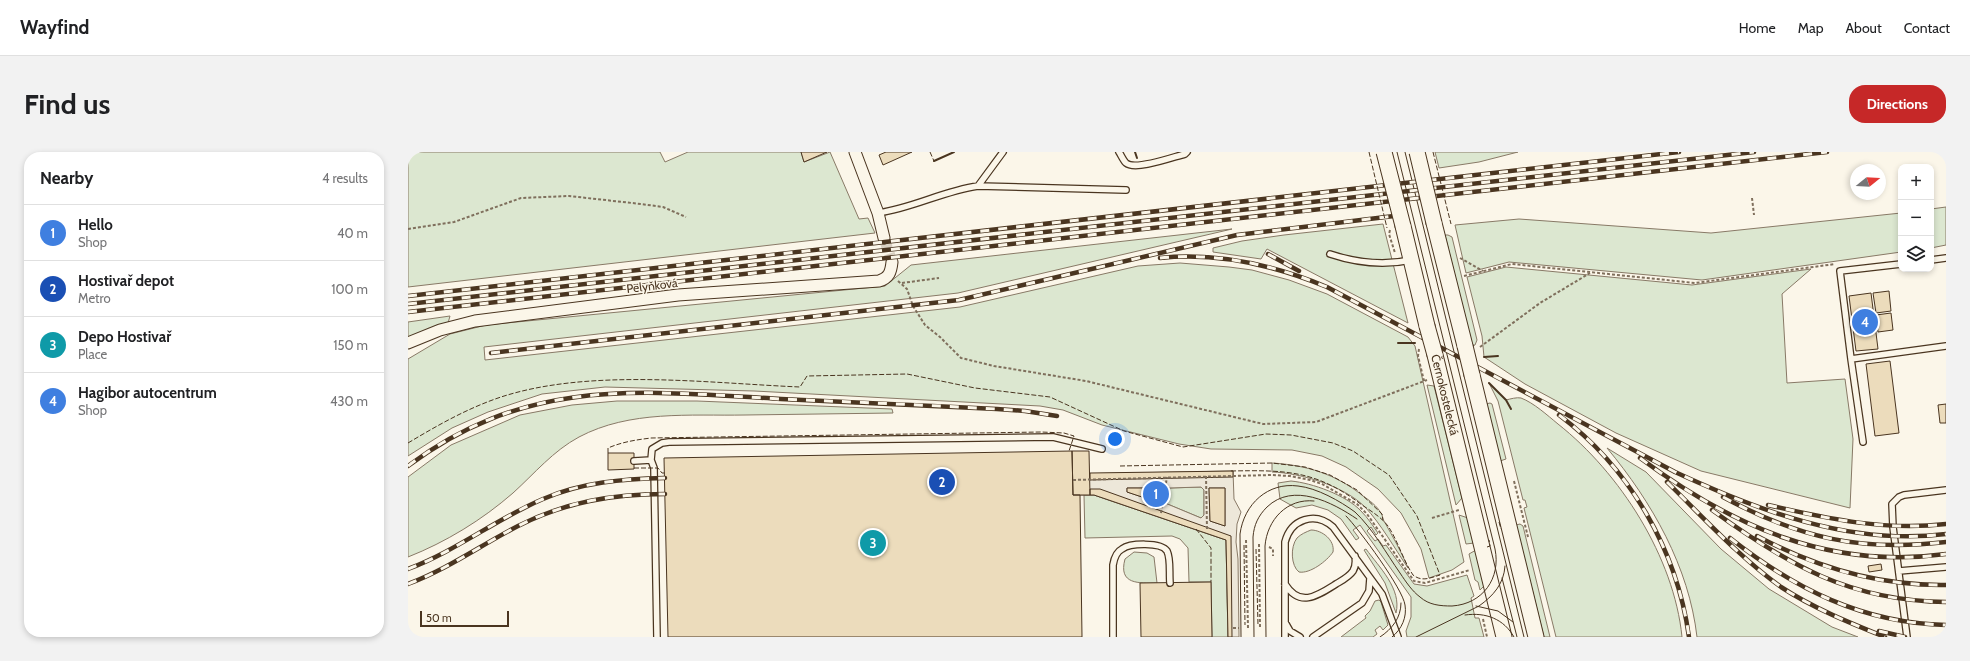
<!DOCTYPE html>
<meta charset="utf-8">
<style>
:root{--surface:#fff;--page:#f2f2f2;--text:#202124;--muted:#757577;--line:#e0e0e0;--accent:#c62828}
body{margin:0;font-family:Cabin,sans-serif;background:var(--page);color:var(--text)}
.controls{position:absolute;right:12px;top:12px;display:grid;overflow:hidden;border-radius:8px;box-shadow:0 2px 6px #0003}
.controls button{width:36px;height:36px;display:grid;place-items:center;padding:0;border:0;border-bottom:1px solid var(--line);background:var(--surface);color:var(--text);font:20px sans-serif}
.compass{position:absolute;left:1442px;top:12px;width:36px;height:36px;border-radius:50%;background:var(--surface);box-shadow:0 2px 6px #0003;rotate:72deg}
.scale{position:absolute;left:12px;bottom:10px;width:89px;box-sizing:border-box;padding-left:4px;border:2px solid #4a3520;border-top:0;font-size:11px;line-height:14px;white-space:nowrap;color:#4a3520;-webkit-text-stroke:3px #fbf6e9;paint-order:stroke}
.you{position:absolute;left:707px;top:287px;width:14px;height:14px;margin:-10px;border:3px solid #fff;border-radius:50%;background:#1a73e8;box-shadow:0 0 0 6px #1a73e833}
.badge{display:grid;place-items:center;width:26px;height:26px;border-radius:50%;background:var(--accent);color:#fff;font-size:13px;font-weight:700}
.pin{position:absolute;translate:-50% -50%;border:2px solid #fff;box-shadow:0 1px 4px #0006}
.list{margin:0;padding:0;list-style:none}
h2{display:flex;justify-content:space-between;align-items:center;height:52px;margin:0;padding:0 16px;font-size:17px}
h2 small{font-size:13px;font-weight:400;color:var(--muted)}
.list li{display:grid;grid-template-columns:26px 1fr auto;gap:12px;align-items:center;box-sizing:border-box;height:56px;padding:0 16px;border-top:1px solid var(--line)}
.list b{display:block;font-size:15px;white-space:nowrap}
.list p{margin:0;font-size:13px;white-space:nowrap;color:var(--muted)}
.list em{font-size:13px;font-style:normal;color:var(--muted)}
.icon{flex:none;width:22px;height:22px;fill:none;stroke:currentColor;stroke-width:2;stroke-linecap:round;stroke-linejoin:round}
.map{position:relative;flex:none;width:1538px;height:485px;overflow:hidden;border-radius:16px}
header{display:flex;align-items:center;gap:24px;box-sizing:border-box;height:56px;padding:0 20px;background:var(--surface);border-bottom:1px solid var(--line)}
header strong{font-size:19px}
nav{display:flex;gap:22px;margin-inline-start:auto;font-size:14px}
.intro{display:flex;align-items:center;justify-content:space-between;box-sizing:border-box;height:96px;padding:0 24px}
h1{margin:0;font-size:28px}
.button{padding:10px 18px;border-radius:16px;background:var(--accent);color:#fff;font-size:14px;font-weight:700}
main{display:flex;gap:24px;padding:0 24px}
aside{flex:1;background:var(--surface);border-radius:16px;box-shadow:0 2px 6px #0003}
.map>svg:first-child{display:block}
</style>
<header>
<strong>Wayfind</strong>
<nav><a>Home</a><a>Map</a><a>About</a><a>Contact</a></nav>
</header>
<div class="intro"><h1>Find us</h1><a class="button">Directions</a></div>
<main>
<aside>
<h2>Nearby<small>4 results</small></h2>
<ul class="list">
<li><span class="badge" style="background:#3f7fe0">1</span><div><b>Hello</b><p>Shop</p></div><em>40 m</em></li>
<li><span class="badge" style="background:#1a4fb4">2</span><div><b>Hostivař depot</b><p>Metro</p></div><em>100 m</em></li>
<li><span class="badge" style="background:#0f9aa8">3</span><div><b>Depo Hostivař</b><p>Place</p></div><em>150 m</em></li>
<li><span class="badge" style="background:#3f7fe0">4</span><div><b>Hagibor autocentrum</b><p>Shop</p></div><em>430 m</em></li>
</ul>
</aside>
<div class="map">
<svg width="1538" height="485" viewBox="0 0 1538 485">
<rect width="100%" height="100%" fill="#fbf6e9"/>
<!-- green -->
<path fill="#dce7d0" stroke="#887966" d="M0,0h252l5,10 23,-10h113l3,10 26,-10 29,67 9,-1 7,15 -467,54z
M1027,0h83l-39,10 -40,6z
M1538,55v38l-15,3v-39z
M1493,61v39l-199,28 -193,-18 -43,11 -11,-48 64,-6 192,14z
M975,72l25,99 -141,-74 -6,10 -48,-7v-4l29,-7 42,-6z
M824,77l-274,64 -474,54 1,13 475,-53 178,-41 42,-3 49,4 23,3 37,10 38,14 81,43 7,9 49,216 -12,8 -23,8 -8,-29 -20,-36 -23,-24 -32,-22 -24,-11 -30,-6 -81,-1 -32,-5 -77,-19 -39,-15 -23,-4 -286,-15 -149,-4 -63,7 -54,18 -36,16 -44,28v-97l42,-25 36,-9 399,-39 26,-21z
M1037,83h3l4,2 25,103 -2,5 -3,1z
M1098,115l186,18 119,-16 -29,25 5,89 58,-4 8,60 -3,69 -149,-37 -85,-38 -91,-49 -41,-27 -2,-21 -15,-59z
M42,164l-2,7 -40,17v-18z
M1081,231l17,17c4,-1 11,-3 15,-2 13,5 26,17 37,26 62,49 116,133 124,213h-126l-32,-129 3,-1 -2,-7h-2l-25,-99z
M1019,233l7,1 28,112 -6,7z
M209,249h80l195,8 1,4c-49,1 -99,1 -148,2 -55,1 -115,-5 -166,22 -26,14 -44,36 -66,56 -31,27 -67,49 -105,64v-80l43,-32 69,-30 52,-10z
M1082,251l2,1 14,55 -6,2 -14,-57z
M1199,296l39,24 75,77 48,40 63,38 26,10h-161c-8,-70 -45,-135 -90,-189z
M864,311c34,2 64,11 91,33 6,4 14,10 18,17 2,2 1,6 3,8 9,16 17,30 24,47 -13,-19 -27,-44 -43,-61 -21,-21 -64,-34 -93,-35z
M883,329c21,2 55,14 70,30 7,7 12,15 17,22l-2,2 -5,-8 -4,4 8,10 3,-2 5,7 3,-1 28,39 13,2 40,-11 7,21 -3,2 4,20h4l5,19h-77l-1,-6 5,-14v-20l-51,-72 -7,5 6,8 -3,2 -15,-21 -13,-9 -16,-5 -16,3 -16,-9 -2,-16z
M793,335l3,3v25l-3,3 -36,-15 2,-12 2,-3z
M676,343h10l132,45 2,97h-16l-1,-55h-22l-1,-34 -8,-9 -8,-3 -87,2z
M1051,363l9,3 6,25 -8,1z
M1112,372l3,2 27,111h-6l-28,-112z
M903,378c11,0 24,10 22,22 -6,9 -23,22 -34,20 -8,-6 -9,-25 -2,-34 4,-4 9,-6 14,-8z
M958,397c13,18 36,40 30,64l-11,-30 -21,-33z
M1068,398l9,35 -5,5 -2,-8 -3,-2 -6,-26z
M726,400l13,1 7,4 3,26c-18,0 -39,2 -32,-24z
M971,448l2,2 7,23 -5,5 -3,-4 -5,4 2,4 -4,3h-32l25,-19 -1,-2 5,-5 5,-10z"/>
<!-- parking -->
<path fill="#ede7d9" stroke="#887966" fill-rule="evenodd" d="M825,319l1,28 7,13 -4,12 -1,18 2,17 1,78h-11l-2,-97 -132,-45h-21l-1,-21zM793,335l3,3v25l-3,3 -36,-15 2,-12 2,-3zM719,336h36l-3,15 -33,-11zM801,336h16v38l-15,-5z"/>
<!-- building -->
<path fill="#ecdcbc" stroke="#4a3520" d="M393,0h26l-23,10z
M478,0h26l-29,13 -4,-10z
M1481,139l2,20 -15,2 -3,-20z
M1463,141l7,56 -22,2 -7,-55z
M1483,161l2,17 -15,2 -2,-17z
M1482,209l9,72 -24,3 -9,-72z
M1538,252v19h-6l-2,-18z
M664,299l1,44h7l2,142h-414l-4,-179z
M664,299h17l1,44h-17z
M200,301h26v16l-26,1z
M825,319v6l-143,3v-7z
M719,336h36l-3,15 -33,-11z
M801,336h16v38l-15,-5z
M682,337h10l131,47 1,101h-4l-2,-97 -132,-45h-4z
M1473,412l1,6 -13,2 -1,-6z
M803,430l1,55h-71l-1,-54z"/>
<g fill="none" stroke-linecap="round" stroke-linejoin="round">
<!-- minor-tunnel -->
<path stroke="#d8cfc1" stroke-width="11" stroke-dasharray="11 5.5" stroke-linecap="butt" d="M476,86l8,24"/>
<defs>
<path id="service" d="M711,0c2,3 4,8 7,11 9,8 47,-6 59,-9l2,-2
M570,34l148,4
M470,61c35,-5 65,-22 100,-27l25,-34
M922,102c27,9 53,12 81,6
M1523,108l15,-2
M1493,112l-61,7 11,88 95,-13
M1443,207l12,83
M243,308l1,-11 10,-6 7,-1 384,-5 49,12
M226,309l17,-1 3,8 3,169
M1491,419l47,-4
M877,432c15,24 32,12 51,0 5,-3 13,-7 17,-13 3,-5 3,-9 2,-15
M878,472l4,7 10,6
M705,485v-72c1,-6 3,-13 9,-16 8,-6 39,-7 45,2 4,8 2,22 3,32
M877,485v-95c6,-23 30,-31 48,-15l49,67 16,43
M905,485l49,-34 7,-12 1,-13
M1499,485l-14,-110 -1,-23 7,-7 5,-2 42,-5"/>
<path id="minor" d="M447,0l23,61 6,25
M0,191l32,-13 35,-9 203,-26 201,-14c10,-3 12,-9 13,-19"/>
<g id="secondary">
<path d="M1026,71l31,123"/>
<path d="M995,74l24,100"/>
<path id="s1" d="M1027,203l69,282"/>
<path d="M1064,223l64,262"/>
</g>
</defs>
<!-- service casing -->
<use href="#service" stroke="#4a3520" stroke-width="8"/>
<!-- minor casing -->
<use href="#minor" stroke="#4a3520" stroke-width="13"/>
<!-- secondary casing -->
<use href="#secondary" stroke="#4a3520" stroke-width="17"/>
<!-- path -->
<path stroke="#7f6f5c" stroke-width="2" stroke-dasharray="3 2" stroke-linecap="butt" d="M1344,46l2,17
M0,77l46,-7 67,-24 48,-2 72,8 22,3 23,10
M982,78l-1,4 6,19
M1052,106l23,13
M1056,124l48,-12 183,19 140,-19
M490,129l9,8 6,17 12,19 15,12 21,21 33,8 92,15 177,43 53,-2 111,-42
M494,131l37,-5
M1072,195l60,-44 50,-30
M1011,197l-1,7 6,25
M798,324l1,53
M665,328l198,-5 19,1 20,4 12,4 35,20 10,10 47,67 11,2 45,-13
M1106,329l14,56
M753,361l6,-36
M1024,366l27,-8
M838,388l2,88
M851,392l1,84
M861,395l4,2v7
M1075,467l4,18
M825,476h6"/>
<!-- service -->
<use href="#service" stroke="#fbf6e9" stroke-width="5.5"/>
<!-- minor -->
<use href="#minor" stroke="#fbf6e9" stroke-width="11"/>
<!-- secondary -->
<use href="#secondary" stroke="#fbf6e9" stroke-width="15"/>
<!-- tram -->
<path stroke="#4a3520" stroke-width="1" d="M997,0l119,485
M938,364c13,13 57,73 59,89 2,12 -3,24 -13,32
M1094,426l15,59
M1068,454l22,5 15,11
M1057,463c21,-3 39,4 49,22
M833,485l-1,-103c4,-30 28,-52 58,-48 19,2 42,15 57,26 18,17 31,41 45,61 6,9 12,18 20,24 9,8 20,9 32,9 31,-2 49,-28 43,-57l-98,-397
M846,485l-1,-100c1,-12 5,-21 14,-30 26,-25 65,-5 90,12
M858,485l-1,-91c2,-26 22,-48 49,-45
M972,485c12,-8 21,-19 21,-34
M1008,485l63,-31c14,-10 25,-22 26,-40"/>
<defs>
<path id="rail" d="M860,102l31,17
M752,106c58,-6 114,7 167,29l348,185c84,39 176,74 271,62
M0,144l1271,-144
M0,152l1346,-152
M0,160l1419,-160
M83,201l468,-53 278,-65 157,-19
M1151,263c71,53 118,135 130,222
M1232,306c92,68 189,112 306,96
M0,314c120,-90 233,-75 373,-67 72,3 144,6 216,10l28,2 32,5
M1259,330c37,36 72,75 114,105 32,21 69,36 104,50
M1315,345c76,41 137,55 223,45
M1360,353c60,14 117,26 178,19
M1304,358c76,55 138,91 234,92
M1349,384c60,32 121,50 189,49
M1322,386c65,51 132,85 216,87
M0,417c48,-18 88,-50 135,-70 39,-17 80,-20 122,-21
M0,432c40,-15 73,-39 110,-58 47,-24 95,-32 147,-32
M1471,479l26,6"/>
</defs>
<!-- rail casing -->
<use href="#rail" stroke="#4a3520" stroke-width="4.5"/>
<!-- rail -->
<use href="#rail" stroke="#fbf6e9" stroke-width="3" stroke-dasharray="9" stroke-linecap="butt"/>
<defs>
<path id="secondary-bridge" d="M976,0l19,74
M1009,0l17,71
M1019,174l8,29
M1057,194l7,29"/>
</defs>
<!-- secondary-bridge casing -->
<use href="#secondary-bridge" stroke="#4a3520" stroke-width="17" stroke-linecap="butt"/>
<!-- secondary-bridge -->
<use href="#secondary-bridge" stroke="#fbf6e9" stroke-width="15"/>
<!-- fence -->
<path stroke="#4a3520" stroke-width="1" stroke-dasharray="5 2" stroke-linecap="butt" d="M522,0l4,9
M961,0l18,76
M1025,0l18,72
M0,291c30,-18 60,-35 93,-46 89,-29 205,-14 299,-10l7,-11 100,-2 68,14 75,9 74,34 59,16 83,-13 25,1 42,8 20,8 36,24 28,41 23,59c-10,3 -18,7 -27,0 -10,-15 -15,-34 -25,-49 -7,-9 -17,-15 -26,-21 -46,-35 -76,-35 -132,-34
M200,301v-5c14,-6 27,-8 43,-10l390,-6 23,1 10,3 -5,15
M712,314l152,-3 33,4 25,8 27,15 25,24 1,6
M226,316h24l4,5h3
M1091,370l2,7
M788,377l15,19v34
M836,393l1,80
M1079,395l3,-1 -1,-6
M848,397l2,76"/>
<!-- wall -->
<path stroke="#4a3520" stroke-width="2" d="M727,0l2,6
M526,9l20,-9
M990,191h17
M1076,205l14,-1
M1081,231l17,17 5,9"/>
</g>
<g text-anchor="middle" stroke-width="3" stroke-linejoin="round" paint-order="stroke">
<!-- street labels -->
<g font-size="12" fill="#4a3520" stroke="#fbf6e9">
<text transform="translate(244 134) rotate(-7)" y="4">Pelyňková</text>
<text dy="4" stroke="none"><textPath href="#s1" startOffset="41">Černokostelecká</textPath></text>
</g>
</g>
</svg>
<div class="controls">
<button>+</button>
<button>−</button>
<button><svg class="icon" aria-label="layers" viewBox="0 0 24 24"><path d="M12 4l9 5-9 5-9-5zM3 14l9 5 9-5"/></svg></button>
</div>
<svg class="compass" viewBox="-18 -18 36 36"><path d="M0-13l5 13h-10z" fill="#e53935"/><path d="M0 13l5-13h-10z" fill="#757577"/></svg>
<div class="scale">50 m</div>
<div class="you"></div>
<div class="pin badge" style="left:748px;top:342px;background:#3f7fe0">1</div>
<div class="pin badge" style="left:534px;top:330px;background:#1a4fb4">2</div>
<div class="pin badge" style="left:465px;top:391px;background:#0f9aa8">3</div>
<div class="pin badge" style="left:1457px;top:170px;background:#3f7fe0">4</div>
</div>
</main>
